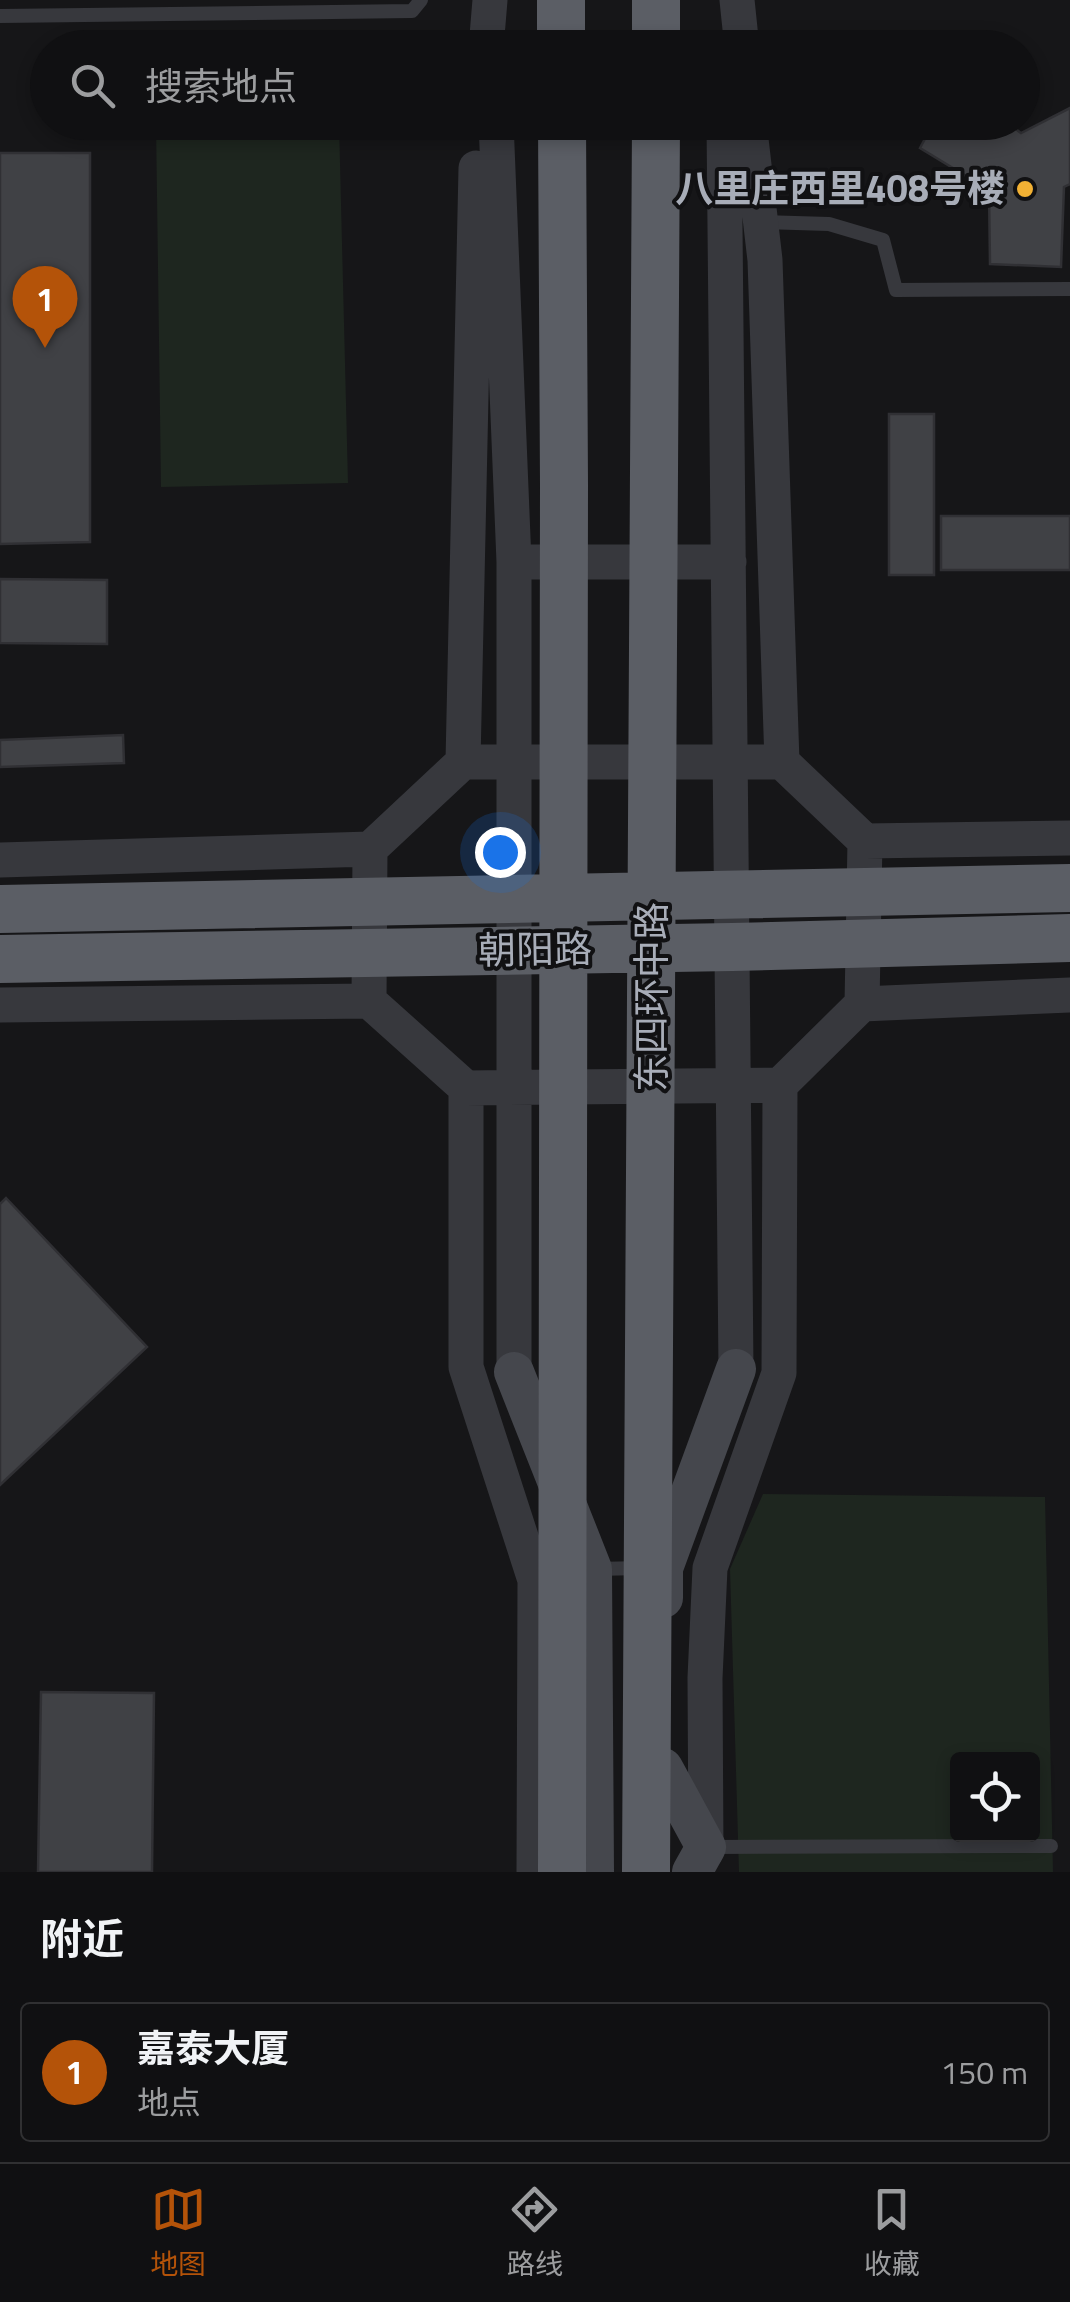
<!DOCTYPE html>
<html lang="zh">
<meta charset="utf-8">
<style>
:root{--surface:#101012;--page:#19191b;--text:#f1f3f6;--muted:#9c9d9f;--line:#303032;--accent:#b45309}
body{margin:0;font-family:"Titillium Web","Noto Sans SC",sans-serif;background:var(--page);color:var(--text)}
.controls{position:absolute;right:30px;bottom:30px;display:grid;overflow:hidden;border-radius:10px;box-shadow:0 5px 15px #0003}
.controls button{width:90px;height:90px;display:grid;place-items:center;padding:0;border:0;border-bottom:2px solid var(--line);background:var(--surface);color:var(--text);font:50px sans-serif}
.you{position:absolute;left:500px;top:852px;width:35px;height:35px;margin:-25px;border:8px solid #fff;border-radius:50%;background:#1a73e8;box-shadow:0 0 0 15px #1a73e833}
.badge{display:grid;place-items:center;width:65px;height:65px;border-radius:50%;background:var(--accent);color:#fff;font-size:32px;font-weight:700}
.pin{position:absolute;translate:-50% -82px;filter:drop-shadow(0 2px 5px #0008)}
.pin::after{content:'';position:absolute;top:52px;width:35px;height:30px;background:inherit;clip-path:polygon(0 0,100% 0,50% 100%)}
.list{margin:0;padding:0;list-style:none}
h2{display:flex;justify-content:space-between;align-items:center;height:130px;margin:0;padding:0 40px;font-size:42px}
h2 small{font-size:32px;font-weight:400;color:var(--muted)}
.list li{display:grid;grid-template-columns:65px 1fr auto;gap:30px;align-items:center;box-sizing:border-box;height:140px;margin:0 20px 20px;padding:0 20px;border:2px solid var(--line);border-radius:10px}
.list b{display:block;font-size:38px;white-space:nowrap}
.list p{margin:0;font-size:32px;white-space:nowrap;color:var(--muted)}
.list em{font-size:32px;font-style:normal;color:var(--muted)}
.icon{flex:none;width:55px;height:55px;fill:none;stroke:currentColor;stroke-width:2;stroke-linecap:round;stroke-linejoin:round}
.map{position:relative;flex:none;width:1070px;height:1872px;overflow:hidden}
.search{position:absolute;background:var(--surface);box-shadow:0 5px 15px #0003;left:30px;right:30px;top:30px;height:110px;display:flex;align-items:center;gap:25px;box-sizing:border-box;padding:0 35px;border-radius:55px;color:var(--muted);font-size:38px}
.sheet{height:290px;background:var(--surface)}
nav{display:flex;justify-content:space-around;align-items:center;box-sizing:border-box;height:140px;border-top:2px solid var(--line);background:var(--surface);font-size:28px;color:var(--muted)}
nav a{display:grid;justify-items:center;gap:5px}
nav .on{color:var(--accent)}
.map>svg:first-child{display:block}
</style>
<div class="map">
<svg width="1070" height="1872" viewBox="0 0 1070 1872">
<rect width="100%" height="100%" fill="#161618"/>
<!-- green -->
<path fill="#1e261f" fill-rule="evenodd" d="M156,123h183l9,360 -187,4z
M763,1494l282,3 8,375h-314l-9,-303zM958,1760h74v74h-74z"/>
<!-- building -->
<path fill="#404145" stroke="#303034" stroke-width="2.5" d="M1070,108v76l-6,3 -3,80 -71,-3 -1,-74 -69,-42 14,-26h72l15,11z
M0,153h90v389l-90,2z
M889,414h45v161h-45z
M941,516h129v54h-129z
M0,579l107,1v64l-107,-1z
M123,735l1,28 -124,4v-27z
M6,1198l141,149 -147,138v-281z
M41,1692l113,1 -2,179h-114z"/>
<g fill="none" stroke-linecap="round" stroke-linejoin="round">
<!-- service -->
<path stroke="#37383d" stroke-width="14" d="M0,16l412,-5 9,-11
M760,222l69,2 54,16 13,50 174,-1
M594,1569l49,-1
M712,1847l339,-1"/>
<!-- tertiary -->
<path stroke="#37383d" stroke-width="35" d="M737,0l5,48
M486,48l4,-48
M496,122l18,440v810
M724,122l12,1247
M749,122l16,138 17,502
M514,562h215
M463,762h319l83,79 -3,163 -82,81 -314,3 -97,-87 1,-152z
M463,762l13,-594
M865,841l205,-3
M0,860l370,-11
M862,1004l208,-9
M0,1005l369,-4
M466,1088v279l69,213 -1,292
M706,1852l-1,-174 5,-110 69,-195 1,-288"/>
<!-- secondary -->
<path stroke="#45474d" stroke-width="40" d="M514,1372l78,197 2,303
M663,1598v-30l73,-199
M663,1768l43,79 -14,25"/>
<!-- trunk -->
<path stroke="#5b5e65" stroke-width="48" d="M561,0v48
M656,48v-48
M0,909l1070,-21
M0,959l732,-12 338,-9
M562,1872l2,-1387 -2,-363
M646,1872l10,-1750"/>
</g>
<!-- markers -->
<circle fill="#f2b134" stroke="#111113" stroke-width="4" cx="1025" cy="189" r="10"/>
<g text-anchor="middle" stroke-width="8" stroke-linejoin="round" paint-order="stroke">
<!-- poi labels -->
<g font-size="38" font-weight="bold" fill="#a8adb8" stroke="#111113" text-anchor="end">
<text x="1005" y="202">八里庄西里408号楼</text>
</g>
<!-- street labels -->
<g font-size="38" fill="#a8adb8" stroke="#111113">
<text transform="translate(535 950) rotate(-1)" y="13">朝阳路</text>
<text transform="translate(652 997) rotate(-90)" y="13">东四环中路</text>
</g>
</g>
</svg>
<div class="controls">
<button><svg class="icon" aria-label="locate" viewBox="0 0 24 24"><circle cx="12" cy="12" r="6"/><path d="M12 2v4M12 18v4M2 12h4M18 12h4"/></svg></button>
</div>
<div class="you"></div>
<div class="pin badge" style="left:45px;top:348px">1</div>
<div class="search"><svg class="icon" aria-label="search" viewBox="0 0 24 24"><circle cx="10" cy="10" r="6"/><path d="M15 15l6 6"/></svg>搜索地点</div>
</div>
<section class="sheet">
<h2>附近<small></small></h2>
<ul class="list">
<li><span class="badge">1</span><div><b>嘉泰大厦</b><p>地点</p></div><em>150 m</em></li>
</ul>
</section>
<nav>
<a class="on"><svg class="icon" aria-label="map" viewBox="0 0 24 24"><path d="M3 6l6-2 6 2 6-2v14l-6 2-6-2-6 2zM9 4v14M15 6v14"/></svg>地图</a>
<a><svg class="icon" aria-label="directions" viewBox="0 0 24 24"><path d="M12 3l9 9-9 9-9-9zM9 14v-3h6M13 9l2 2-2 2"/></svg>路线</a>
<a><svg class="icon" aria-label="saved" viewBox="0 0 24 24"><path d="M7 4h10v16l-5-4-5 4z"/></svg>收藏</a>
</nav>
